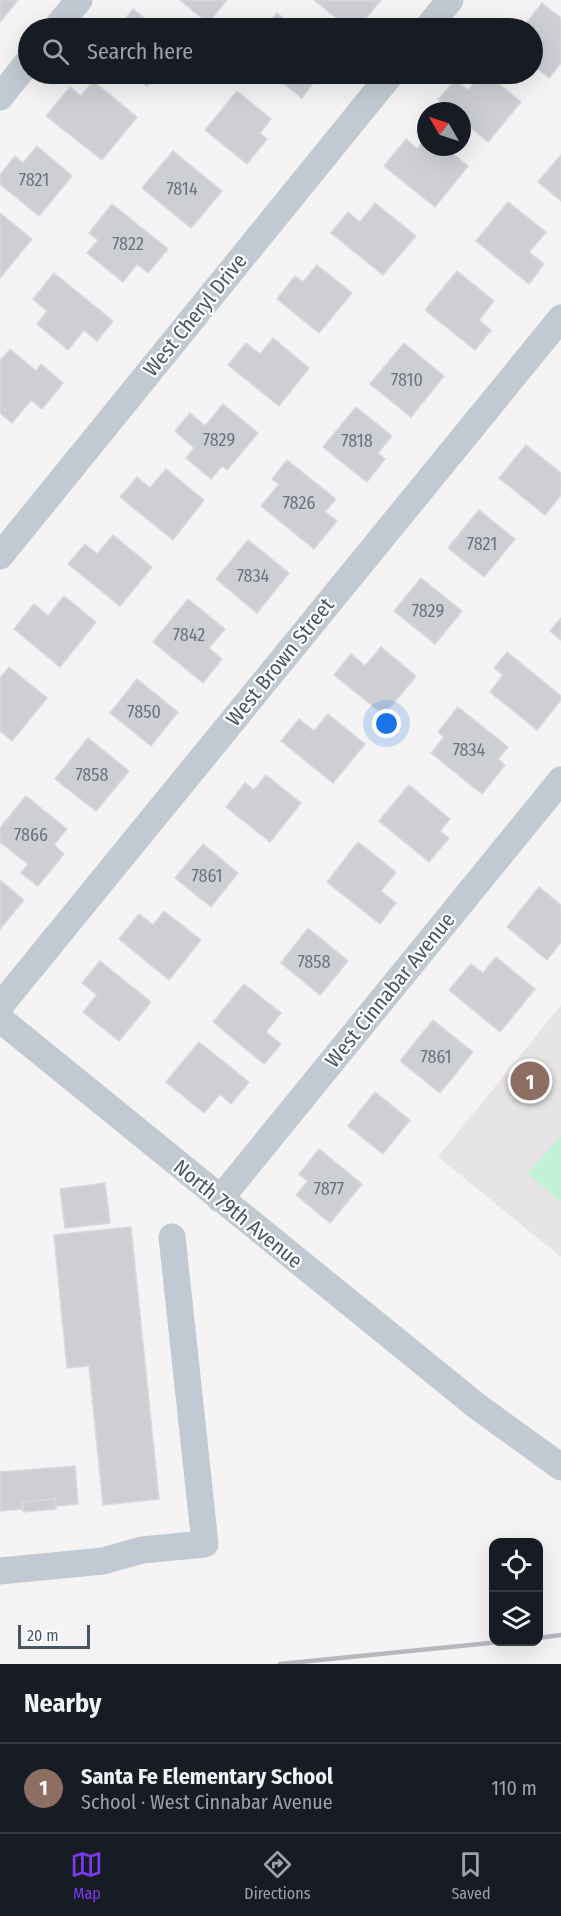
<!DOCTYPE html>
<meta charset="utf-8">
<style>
:root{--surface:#171b24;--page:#242831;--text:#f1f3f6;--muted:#9ea1a6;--line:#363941;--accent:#7c3aed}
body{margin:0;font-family:"Fira Sans Condensed",sans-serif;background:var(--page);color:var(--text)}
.controls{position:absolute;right:18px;bottom:18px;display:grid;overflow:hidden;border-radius:12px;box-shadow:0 6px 24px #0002}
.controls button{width:54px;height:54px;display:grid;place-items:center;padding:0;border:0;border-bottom:2px solid var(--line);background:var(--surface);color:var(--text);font:30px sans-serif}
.compass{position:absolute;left:417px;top:102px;width:54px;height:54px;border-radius:50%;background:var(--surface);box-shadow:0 6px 24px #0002;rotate:309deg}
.scale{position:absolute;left:18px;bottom:15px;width:72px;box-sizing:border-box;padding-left:6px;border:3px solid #4a5661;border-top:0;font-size:16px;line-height:21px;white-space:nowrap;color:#4a5661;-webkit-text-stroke:4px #fff;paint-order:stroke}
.you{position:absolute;left:387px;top:724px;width:21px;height:21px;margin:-15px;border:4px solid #fff;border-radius:50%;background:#1a73e8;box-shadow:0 0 0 9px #1a73e833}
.badge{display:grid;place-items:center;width:39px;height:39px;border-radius:50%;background:var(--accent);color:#fff;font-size:20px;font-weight:700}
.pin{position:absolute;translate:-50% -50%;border:3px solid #fff;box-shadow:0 2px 6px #0006}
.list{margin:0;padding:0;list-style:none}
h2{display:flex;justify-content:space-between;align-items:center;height:78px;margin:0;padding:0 24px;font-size:26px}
h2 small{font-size:20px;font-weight:400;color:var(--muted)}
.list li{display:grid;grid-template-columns:39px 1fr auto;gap:18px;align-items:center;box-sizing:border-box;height:90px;padding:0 24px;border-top:2px solid var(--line)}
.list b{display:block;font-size:22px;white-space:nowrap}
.list p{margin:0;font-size:20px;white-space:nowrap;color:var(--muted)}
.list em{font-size:20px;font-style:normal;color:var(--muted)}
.icon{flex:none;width:33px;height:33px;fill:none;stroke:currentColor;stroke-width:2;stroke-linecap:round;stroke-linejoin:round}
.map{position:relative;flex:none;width:561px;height:1664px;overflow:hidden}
.search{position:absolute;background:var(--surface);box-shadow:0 6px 24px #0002;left:18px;right:18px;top:18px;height:66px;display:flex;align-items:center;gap:15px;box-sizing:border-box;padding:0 21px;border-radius:33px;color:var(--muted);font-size:22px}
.sheet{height:168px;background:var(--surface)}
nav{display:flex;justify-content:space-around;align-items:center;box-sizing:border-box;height:84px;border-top:2px solid var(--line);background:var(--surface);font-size:16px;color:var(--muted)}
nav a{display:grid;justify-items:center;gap:3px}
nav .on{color:var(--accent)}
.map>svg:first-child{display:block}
</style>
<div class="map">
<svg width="561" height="1664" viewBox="0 0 561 1664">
<rect width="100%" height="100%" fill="#f5f3f3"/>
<!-- education -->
<path fill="#e6e4e5" d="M561,1005v252l-123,-100z"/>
<!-- green -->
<path fill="#c3f1d5" d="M561,1135v67l-33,-28z"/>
<!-- building -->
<path fill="#cdcfd5" stroke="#d7d9de" stroke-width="1.5" d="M0,0h18l-18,22z
M180,0h47l-19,23z
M314,0h67l-23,28h-9z
M542,3l19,15v45l-12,15 -17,-14v-36h-28l9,-10 10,9z
M133,9l24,19h-39z
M277,13l19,15h-32z
M132,74h25l-10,12z
M272,74h39l6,4 -15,20z
M482,74h5l34,28 -33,40 -26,-22v-9h-11l-13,-11 17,-20 13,10z
M93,81l44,36 -35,43 -56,-44 24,-29 11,9z
M237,91l34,28 -11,14 7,6 -20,25 -42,-34z
M426,138v9h19l23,19 -33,41 -51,-41 22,-27 11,10z
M37,146l35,30 -33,40 -39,-32v-9l15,-19 8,7z
M173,151l49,40 -31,37 -49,-40z
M561,155v46l-23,-19z
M508,202l38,30 -17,20 15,12 -15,20 -53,-43z
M375,203l41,33 -33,39 -52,-42 17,-21 12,10z
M112,204l56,45 -20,24 -11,-9 -14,18 -36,-29 11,-13 -9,-7z
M0,213l32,26 -32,39z
M317,265l35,28 -33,40 -42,-34 18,-23 8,6z
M457,271l37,30 -15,19 12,10 -16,20 -50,-40z
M54,273l59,48 -16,20 -13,-11 -16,20 -31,-26 10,-13 -14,-12z
M273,338l36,30 -30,38 -51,-41 18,-22 14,11z
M404,343l40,33 -33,41 -41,-33z
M10,349l26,22 5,-7 22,19 -21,26 -11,-9 -19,23 -12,-10v-52z
M223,404l35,29 -31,37 -5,-4 -11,13 -25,-21 8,-10 -19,-17 15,-18 15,13z
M356,407l36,29 -14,17 7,6 -18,23 -44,-35z
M526,445l35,28v22l-16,20 -46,-37z
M287,460l49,39 -11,13 12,9 -23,28 -53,-43 18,-22 -7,-5z
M166,469l38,31 -31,40 -53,-43 17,-20 13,11z
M479,510l36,29 -31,38 -36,-29z
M113,535l39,32 -32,39 -52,-42 17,-20 12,10z
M248,540l41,33 -32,40 -41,-34z
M421,578l41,33 -27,33 -41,-33z
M64,596l32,26 -36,45 -46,-38 20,-25 14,12z
M188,599l37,30 -16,19 13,11 -19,24 -50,-41z
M561,618v22l-11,-9z
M381,647l35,29 -32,39 -50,-40 17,-21 14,12z
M507,652l54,44v4l-24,30 -47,-38 13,-17 -9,-7z
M9,667l38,31 -35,43 -12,-10v-53z
M137,679l41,33 -27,34 -41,-33z
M458,707l50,40 -10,12 7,6 -23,29 -51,-41 13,-16 -6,-5z
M328,714l37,30 -32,39 -52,-42 18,-22 15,12z
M88,738l41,33 -33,40 -41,-32z
M266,775l35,28 -31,39 -44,-35 19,-24 9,7z
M409,785l41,34 -10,12 9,7 -20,24 -50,-41z
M26,796l41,33 -13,16 10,9 -26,32 -17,-13 7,-9 -28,-22v-14z
M358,842l38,30 -15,19 15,12 -16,21 -53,-42z
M203,844l35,29 -27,34 -36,-29z
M0,880l24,20 -24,29z
M539,887l22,18v37l-14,18 -40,-33z
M164,911l37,29 -32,40 -50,-41 20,-25 14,11z
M308,928l40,33 -28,34 -39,-32z
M496,957l39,32 -35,43 -51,-42 22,-26 12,9z
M100,961l51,41 -32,39 -36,-29 14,-17 -15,-12z
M244,984l37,29 -15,19 15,12 -17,20 -51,-42z
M433,1020l40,32 -33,41 -40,-32z
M199,1042l50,40 -18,22 -11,-10 -16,19 -38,-31z
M375,1092l35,28 -27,34 -35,-28z
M319,1149l43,35 -32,39 -34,-28 12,-14 -9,-7z
M105,1183l5,40 -45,5 -5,-39z
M131,1227l28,272 -56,6 -14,-139 -22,2 -13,-133z
M75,1466l3,38 -22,2 -1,-7 -33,3 1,7 -23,2v-39z
M55,1499l1,10 -33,3 -1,-10z"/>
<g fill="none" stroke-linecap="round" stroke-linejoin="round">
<!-- minor -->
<path stroke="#c1cad2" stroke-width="27" d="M56,28l23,-28
M427,28l23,-28
M0,97l28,-35
M0,556l391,-482
M0,1006l561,-688
M0,1019l478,388 83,60
M220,1199l341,-419
M0,1571l103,-10 39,-11 63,-6 -33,-307"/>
<!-- rail -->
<path stroke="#b5b8bd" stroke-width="4.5" d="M538,1638l23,-3
M280,1664l220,-22"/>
</g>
<g text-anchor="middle" stroke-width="4.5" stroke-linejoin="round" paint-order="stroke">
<!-- number labels -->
<g font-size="18" fill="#6b747e">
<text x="34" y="186">7821</text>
<text x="182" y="195">7814</text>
<text x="128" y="250">7822</text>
<text x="407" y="386">7810</text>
<text x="219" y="446">7829</text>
<text x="357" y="447">7818</text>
<text x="299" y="509">7826</text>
<text x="482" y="550">7821</text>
<text x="253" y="582">7834</text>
<text x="428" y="617">7829</text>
<text x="189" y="641">7842</text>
<text x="144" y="718">7850</text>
<text x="469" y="756">7834</text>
<text x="92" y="781">7858</text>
<text x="31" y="841">7866</text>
<text x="207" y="882">7861</text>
<text x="314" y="968">7858</text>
<text x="436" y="1063">7861</text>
<text x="329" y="1195">7877</text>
</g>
<!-- street labels -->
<g font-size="21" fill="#4a5661" stroke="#fff">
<text transform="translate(195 315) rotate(-51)" y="7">West Cheryl Drive</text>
<text transform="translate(280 662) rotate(-51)" y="7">West Brown Street</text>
<text transform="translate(390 990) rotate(-51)" y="7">West Cinnabar Avenue</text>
<text transform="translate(238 1214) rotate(39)" y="7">North 79th Avenue</text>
</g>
</g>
</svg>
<div class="controls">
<button><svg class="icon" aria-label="locate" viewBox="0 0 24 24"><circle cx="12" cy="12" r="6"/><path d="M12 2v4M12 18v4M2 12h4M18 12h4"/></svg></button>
<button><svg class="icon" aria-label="layers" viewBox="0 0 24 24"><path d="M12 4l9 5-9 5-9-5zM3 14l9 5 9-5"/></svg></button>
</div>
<svg class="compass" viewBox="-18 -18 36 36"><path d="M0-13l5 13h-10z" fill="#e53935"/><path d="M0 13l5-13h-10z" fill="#9ea1a6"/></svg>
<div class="scale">20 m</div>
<div class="you"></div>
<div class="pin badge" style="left:530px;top:1081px;background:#8d6e63">1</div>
<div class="search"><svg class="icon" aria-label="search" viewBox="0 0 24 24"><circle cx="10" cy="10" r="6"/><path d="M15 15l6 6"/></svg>Search here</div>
</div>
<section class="sheet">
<h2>Nearby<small></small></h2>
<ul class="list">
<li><span class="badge" style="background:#8d6e63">1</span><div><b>Santa Fe Elementary School</b><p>School · West Cinnabar Avenue</p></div><em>110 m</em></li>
</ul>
</section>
<nav>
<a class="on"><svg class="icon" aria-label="map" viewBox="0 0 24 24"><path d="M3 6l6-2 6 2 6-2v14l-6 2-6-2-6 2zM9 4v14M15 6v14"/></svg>Map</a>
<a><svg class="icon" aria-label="directions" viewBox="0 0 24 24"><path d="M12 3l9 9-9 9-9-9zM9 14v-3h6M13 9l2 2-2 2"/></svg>Directions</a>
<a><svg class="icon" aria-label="saved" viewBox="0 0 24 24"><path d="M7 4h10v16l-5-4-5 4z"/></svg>Saved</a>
</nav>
